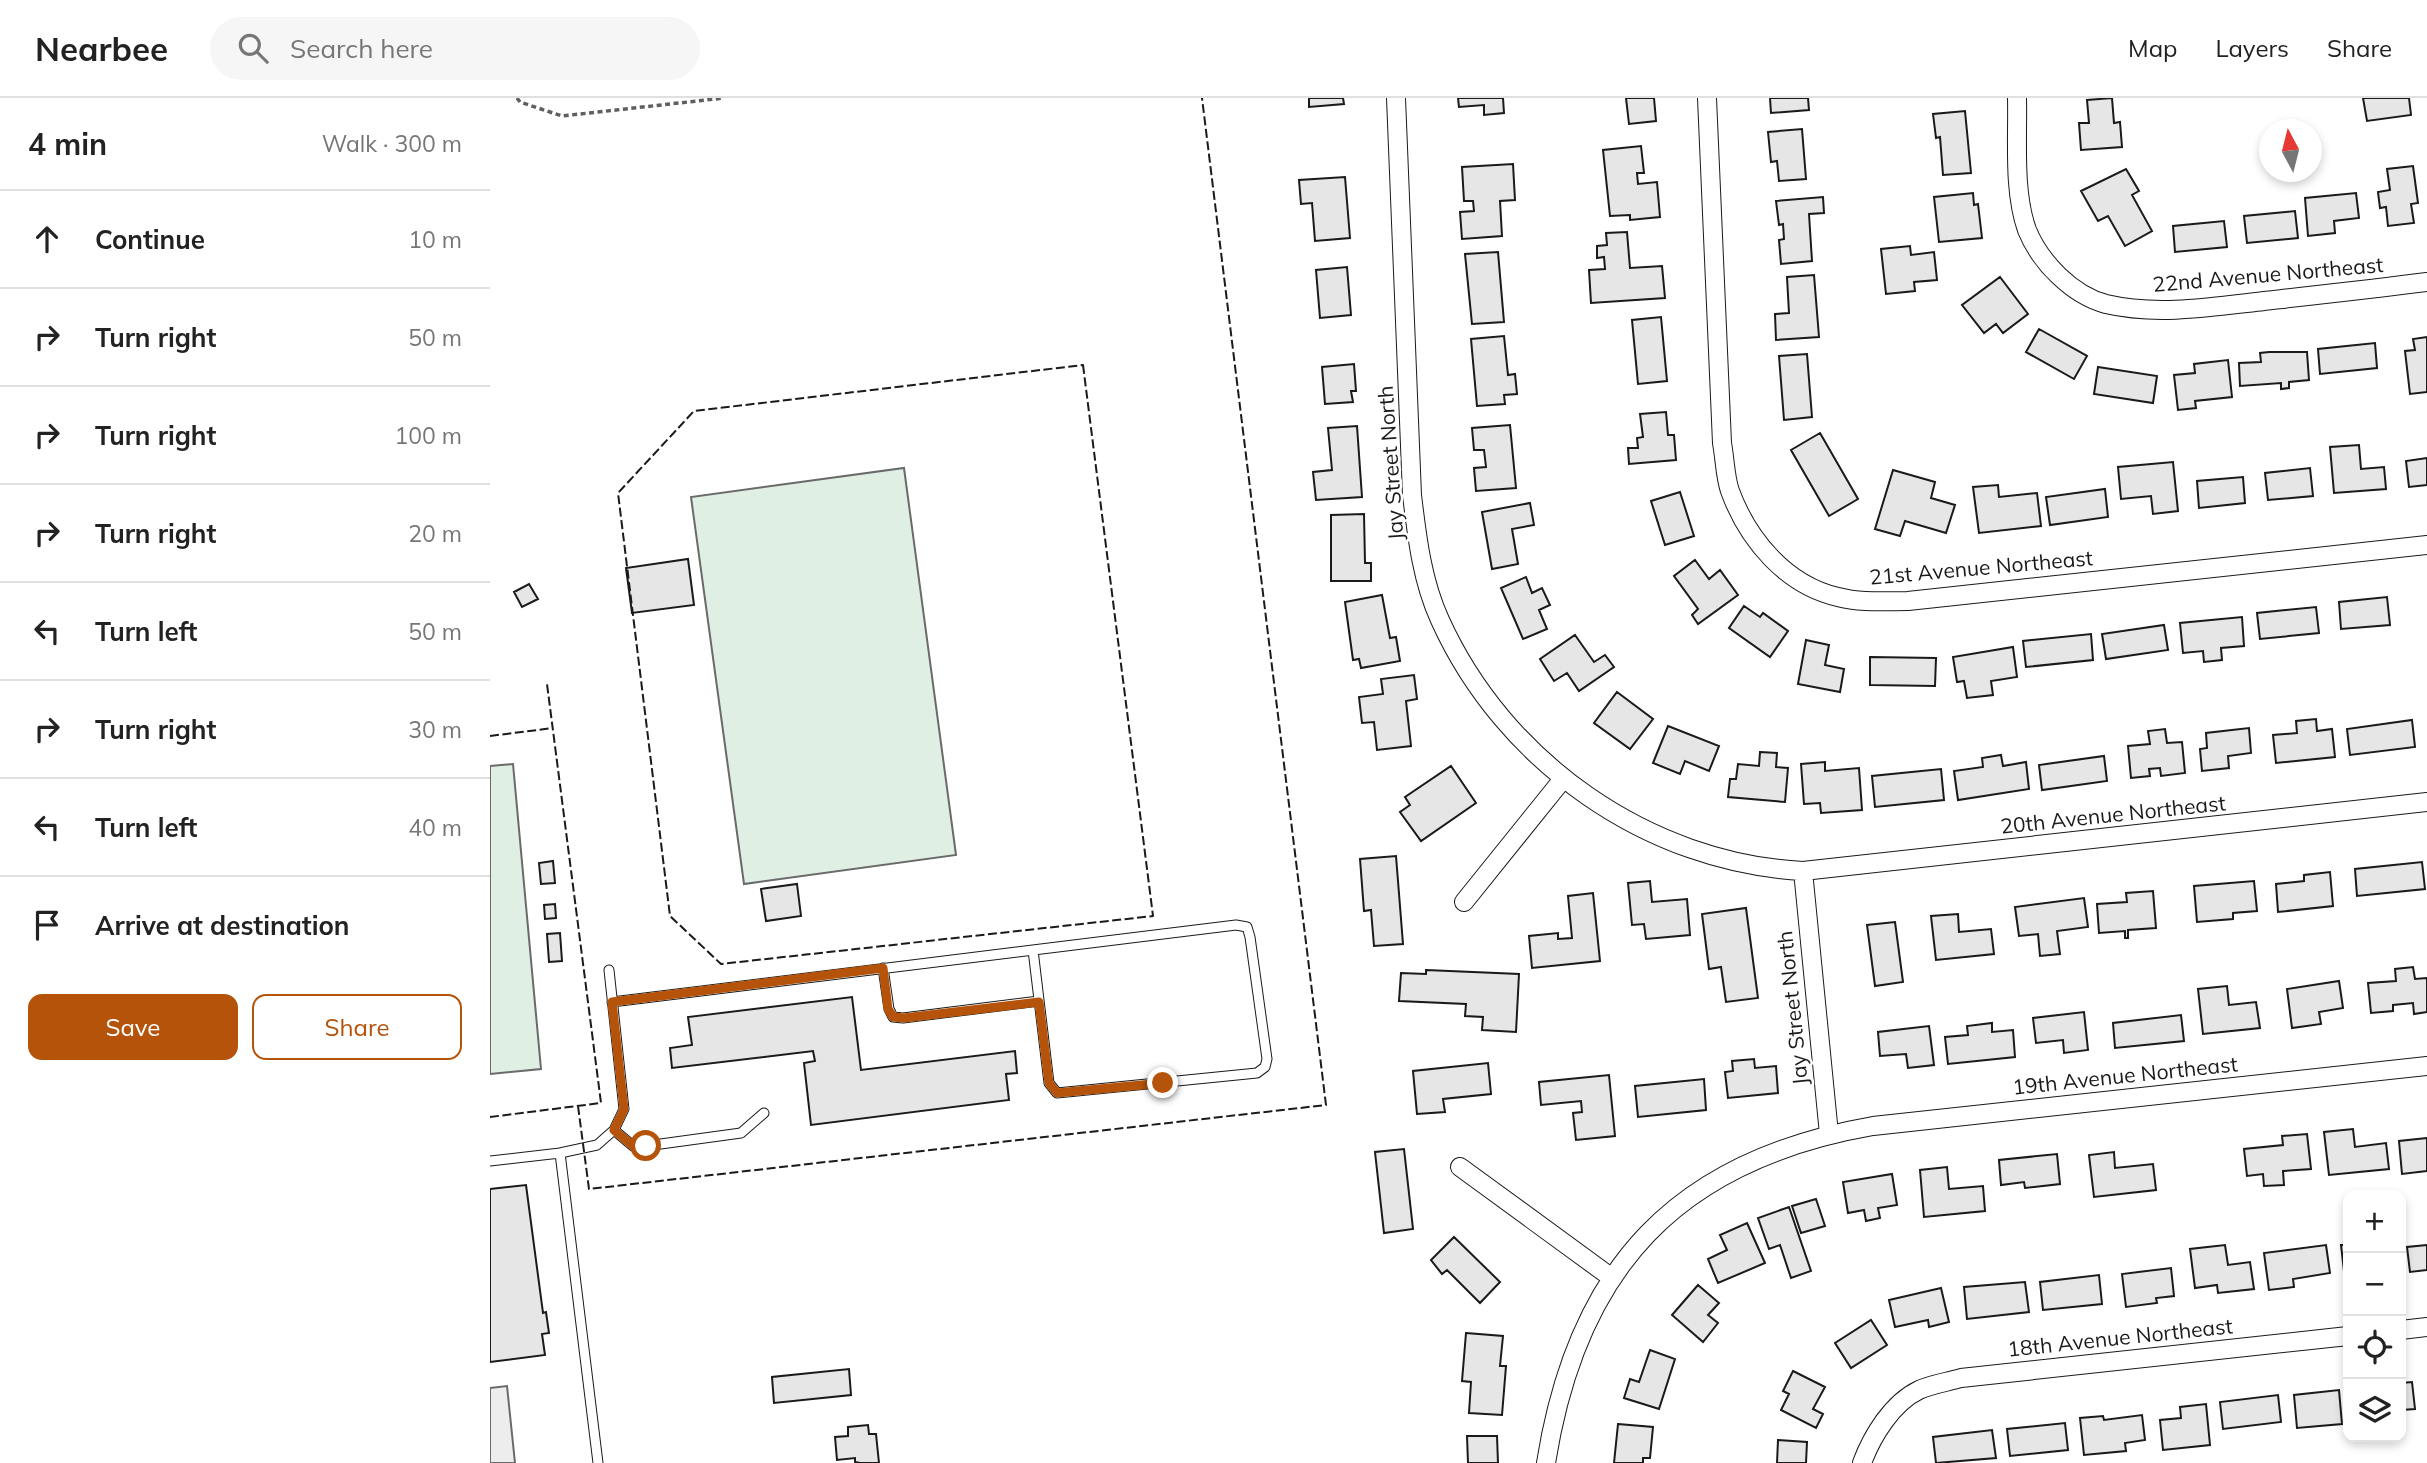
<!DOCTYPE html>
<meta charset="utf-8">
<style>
:root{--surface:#fff;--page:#f6f6f6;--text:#222;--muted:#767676;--line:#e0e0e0;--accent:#b45309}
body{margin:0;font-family:Mulish,sans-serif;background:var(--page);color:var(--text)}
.controls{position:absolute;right:21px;bottom:21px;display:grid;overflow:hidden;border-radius:14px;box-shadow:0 4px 10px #0003}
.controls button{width:63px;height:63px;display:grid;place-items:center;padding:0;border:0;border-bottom:2px solid var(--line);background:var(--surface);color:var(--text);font:35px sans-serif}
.compass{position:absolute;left:1769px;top:21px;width:63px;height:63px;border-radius:50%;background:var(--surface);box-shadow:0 4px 10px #0003;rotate:353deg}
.stop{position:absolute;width:21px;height:21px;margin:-16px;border:5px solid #b45309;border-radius:50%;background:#fff}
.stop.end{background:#b45309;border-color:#fff;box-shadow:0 2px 7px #0008}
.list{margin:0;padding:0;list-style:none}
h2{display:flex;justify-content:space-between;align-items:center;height:91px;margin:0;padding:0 28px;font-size:30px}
h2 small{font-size:23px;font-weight:400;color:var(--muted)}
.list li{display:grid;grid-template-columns:46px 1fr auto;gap:21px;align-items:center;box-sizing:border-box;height:98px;padding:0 28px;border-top:2px solid var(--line)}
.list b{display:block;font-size:26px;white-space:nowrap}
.list em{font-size:23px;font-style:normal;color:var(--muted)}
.actions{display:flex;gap:14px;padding:21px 28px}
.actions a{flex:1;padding:16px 0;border:2px solid var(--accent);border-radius:14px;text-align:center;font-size:24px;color:var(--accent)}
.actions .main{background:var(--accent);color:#fff}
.icon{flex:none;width:38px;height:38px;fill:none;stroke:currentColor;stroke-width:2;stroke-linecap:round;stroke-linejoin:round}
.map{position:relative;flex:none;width:1937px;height:1365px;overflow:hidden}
header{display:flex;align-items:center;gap:42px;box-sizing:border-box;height:98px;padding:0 35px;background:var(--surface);border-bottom:2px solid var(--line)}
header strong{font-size:33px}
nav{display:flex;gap:38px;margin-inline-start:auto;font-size:24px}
.search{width:490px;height:63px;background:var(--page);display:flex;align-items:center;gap:18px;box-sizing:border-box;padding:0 24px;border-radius:38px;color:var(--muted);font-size:26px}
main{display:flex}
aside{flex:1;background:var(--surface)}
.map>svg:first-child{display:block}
</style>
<header>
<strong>Nearbee</strong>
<div class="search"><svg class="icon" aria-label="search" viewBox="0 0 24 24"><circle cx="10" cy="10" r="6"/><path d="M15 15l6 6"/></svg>Search here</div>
<nav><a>Map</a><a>Layers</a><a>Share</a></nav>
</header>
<main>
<aside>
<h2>4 min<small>Walk · 300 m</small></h2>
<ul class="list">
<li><svg class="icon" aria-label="ahead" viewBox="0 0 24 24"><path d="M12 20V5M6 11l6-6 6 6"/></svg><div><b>Continue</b></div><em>10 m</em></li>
<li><svg class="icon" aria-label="right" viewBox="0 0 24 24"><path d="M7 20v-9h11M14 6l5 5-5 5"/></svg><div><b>Turn right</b></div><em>50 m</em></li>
<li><svg class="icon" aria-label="right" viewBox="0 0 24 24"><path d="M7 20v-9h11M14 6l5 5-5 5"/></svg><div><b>Turn right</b></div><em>100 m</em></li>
<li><svg class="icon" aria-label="right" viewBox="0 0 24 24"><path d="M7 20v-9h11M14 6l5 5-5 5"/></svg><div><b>Turn right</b></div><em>20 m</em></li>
<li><svg class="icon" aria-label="left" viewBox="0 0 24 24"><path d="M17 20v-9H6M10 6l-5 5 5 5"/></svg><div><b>Turn left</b></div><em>50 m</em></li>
<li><svg class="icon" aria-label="right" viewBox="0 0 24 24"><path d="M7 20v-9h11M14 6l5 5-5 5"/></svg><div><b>Turn right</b></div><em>30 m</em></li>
<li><svg class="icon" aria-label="left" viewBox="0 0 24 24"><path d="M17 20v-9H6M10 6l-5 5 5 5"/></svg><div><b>Turn left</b></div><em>40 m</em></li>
<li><svg class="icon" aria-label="arrive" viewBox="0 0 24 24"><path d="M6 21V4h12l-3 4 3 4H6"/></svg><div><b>Arrive at destination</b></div></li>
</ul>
<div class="actions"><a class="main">Save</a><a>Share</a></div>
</aside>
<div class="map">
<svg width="1937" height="1365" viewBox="0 0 1937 1365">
<rect width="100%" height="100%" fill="#fff"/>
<!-- green -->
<path fill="#e0efe3" stroke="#6a6a6a" stroke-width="2" d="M414,370l52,387 -212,29 -53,-387z
M23,666l28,305 -51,5v-308z"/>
<!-- parking -->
<path fill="#ededed" stroke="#6a6a6a" stroke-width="2" d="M17,1288l8,77h-25v-75z"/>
<!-- building -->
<path fill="#e6e6e6" stroke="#1a1a1a" stroke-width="2" d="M819,0h34l1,6 -35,3z
M968,0h45l1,15 -20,2v-10l-25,2z
M1136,0h28l2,23 -27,3z
M1280,0h38l1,12 -38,3z
M1622,0l2,25 6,-1 2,25 -41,3 -2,-27h10l-2,-23z
M1873,0h46l2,17 -44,6z
M1475,13l6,62 -28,2 -3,-38 -4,1 -3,-24z
M1312,31l4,50 -27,2 -2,-20 -6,1 -3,-30z
M1151,48l3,27h-7l1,11 19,-2 3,35 -30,3v-5l-20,1 -7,-66z
M1023,66l2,36 -15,1 2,35 -40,3 -2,-27 14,-1 -1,-10h-9l-2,-34z
M1923,68l5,37 -7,1 3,19 -26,3 -2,-19 -6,1 -2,-16 12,-2 -3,-21z
M1636,71l13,22 -7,4 20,36 -27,15 -17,-30 -10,5 -17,-30z
M855,79l5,61 -35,3 -3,-38 -11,1 -2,-24z
M1483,95l1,12 4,-1 4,34 -43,4 -5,-45z
M1866,95l3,25 -25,3 1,12 -27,3 -3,-38z
M1333,99l1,16 -15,1 3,47 -31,3 -2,-24 5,-1 -1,-15 -4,1 -3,-24z
M1805,113l3,27 -51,5 -3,-27z
M1734,123l3,26 -52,5 -2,-26z
M1137,134l3,36 32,-2 3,32 -74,5 -2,-33 16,-1 -1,-12 -7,1v-12l10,-1 -1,-12z
M1420,148l1,9 23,-3 3,28 -23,2 1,9 -29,3 -5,-45z
M1008,154l6,70 -32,2 -7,-70z
M857,169l4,48 -31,3 -4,-48z
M1324,177l5,62 -43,3 -1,-26 14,-1 -2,-36z
M1510,179l28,37 -25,19 -7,-9 -12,9 -22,-28z
M1171,219l6,64 -29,3 -6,-64z
M1549,231l48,27 -13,23 -48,-27z
M1014,238l4,39 7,-1 2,20 -13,1 1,9 -28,2 -6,-67z
M1937,239v55l-17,2 -5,-43 10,-1 -2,-11z
M1885,245l2,25 -57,6 -2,-25z
M1779,254h38l2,28 -20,2v6l-8,1v-6l-41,3 -1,-23 22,-1 -1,-9z
M1317,256l5,63 -28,3 -5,-64z
M1738,262l4,37 -37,4 1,7 -18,2 -4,-35 21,-2 -1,-9z
M864,266l2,27h-5l2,11 -28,2 -3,-37z
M1608,269l59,9 -4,27 -59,-9z
M1176,314l2,23h6l2,25 -47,4 -1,-16h10l-1,-10 6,-1 -3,-23z
M1020,327l6,63 -40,3 -2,-23 12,-1 -2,-17h-10l-2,-22z
M867,328l5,71 -46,3 -3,-28 19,-2 -4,-42z
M1330,335l38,66 -29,17 -38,-66z
M1869,347l2,24 23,-2 2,22 -52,4 -4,-46z
M1937,360v27l-18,2 -3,-26z
M1683,364l5,49 -25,3 -2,-18 -30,3 -3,-32z
M1820,370l3,28 -45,4 -3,-27z
M1403,372l42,12 -4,16 24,7 -9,28 -41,-12 -5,15 -25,-7z
M1753,379l2,26 -46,5 -2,-27z
M1508,387l1,12 38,-4 4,33 -62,7 -6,-46z
M1615,391l3,28 -58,8 -4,-28z
M1190,394l14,44 -29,9 -14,-44z
M1040,405l4,22 -22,4 6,35 -26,5 -10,-57z
M874,416l1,49h6v18h-40v-66z
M198,461l6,46 -62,8 -6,-45z
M1205,462l14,19 11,-9 18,25 -40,29 -6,-9 6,-6 -24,-33z
M1036,479l6,16 10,-5 8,17 -11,5 8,19 -24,10 -22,-51z
M39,486l9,15 -16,8 -8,-15z
M892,497l8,43 6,-1 4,24 -39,7 -2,-9 -6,1 -8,-58z
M1897,499l3,28 -49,4 -2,-27z
M1254,508l16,11 3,-4 25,18 -18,26 -41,-29z
M1826,509l3,26 -59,6 -3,-26z
M1752,519l2,29 -23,2 1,12 -18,2 -1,-11 -20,2 -3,-30z
M1674,527l4,25 -62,9 -4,-25z
M1601,536l2,26 -67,7 -3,-26z
M1085,537l19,27 11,-7 9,12 -35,24 -12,-18 -13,8 -14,-22z
M1316,542l23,5 -4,20 19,4 -4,23 -42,-8z
M1523,549l4,30 -26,4 2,14 -26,3 -3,-17 -7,1 -4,-25z
M1380,559l66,1 -1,28 -65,-1z
M924,577l3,24 -11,2 5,45 -34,4 -3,-28 -12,1 -3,-26 24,-3 -2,-15z
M1127,594l36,27 -23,30 -36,-26z
M1826,621l1,12 15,-2 3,28 -59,6 -3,-28 24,-2 -1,-12z
M1922,622l3,27 -65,8 -3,-26z
M1178,628l51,20 -10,25 -24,-10 -5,13 -27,-11z
M1759,630l2,25 -23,3 1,12 -27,3 -2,-22 7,-1 -1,-15z
M1675,631l2,14 15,-1 3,31 -24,3 -1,-8 -11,1 1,7 -19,2 -3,-32 22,-2 -2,-13z
M1270,654l17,1 -1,14 12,1 -3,34 -57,-5 2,-18h6l2,-15 21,2z
M1511,657l2,11 23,-4 3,27 -71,11 -4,-29 29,-4 -1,-9z
M1614,658l3,25 -65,9 -3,-25z
M1335,664v9l34,-3 3,42 -41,3 -1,-10 -16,1 -3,-40z
M961,668l25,37 -55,38 -21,-29 10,-7 -5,-8z
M1451,671l3,31 -69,7 -3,-31z
M906,758l7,88 -29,2 -3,-36 -7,1 -4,-52z
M63,763l2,22 -14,1 -2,-21z
M1932,764l3,27 -68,7 -2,-27z
M1840,774l3,34 -55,6 -2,-28 28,-3v-6z
M1160,783l2,21 35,-3 3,36 -44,4 -2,-15 -12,1 -4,-42z
M1764,783l3,30 -24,2v6l-36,3 -3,-36z
M307,786l4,32 -35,5 -5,-32z
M1663,793l3,37 -28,2v8h-3v-7l-26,2 -2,-29 30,-2 -1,-9z
M1103,795l7,68 -68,7 -3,-32 29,-3v6l14,-1 -4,-42z
M1594,800l4,29 -31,4 3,23 -20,2 -2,-22 -19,2 -4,-29z
M65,806l1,14 -11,1 -1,-14z
M1256,810l12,90 -32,4 -5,-35 -12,2 -7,-55z
M1468,816l1,18 32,-3 3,25 -58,6 -5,-44z
M1405,824l8,60 -28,4 -8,-61z
M70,835l2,28 -13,1 -2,-28z
M1923,869l2,12 12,-1v34l-13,2 -1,-11 -20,2v6l-22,2 -3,-30 28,-2 -1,-12z
M936,872l93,4 -3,58 -34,-2 1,-13 -18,-1 1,-12 -67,-3 2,-28 25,1z
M1849,883l4,27 -24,4 2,12 -29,4 -5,-39z
M1737,888l2,19 27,-3 4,26 -57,6 -5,-45z
M362,899l9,73 154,-19 2,22 -11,1 3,26 -198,25 -7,-62 11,-2 -2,-10 -141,17 -2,-20 22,-3 -4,-28z
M1594,914l4,38 -24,3 -1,-13 -27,3 -3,-25z
M1691,917l3,26 -69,7 -2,-25z
M1502,925v9l21,-2 2,27 -67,7 -3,-27 23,-2 -1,-9z
M1439,928l5,39 -26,3 -2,-14 -26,2 -2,-24z
M1264,961l1,9 21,-2 2,27 -50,5 -3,-26 8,-1 -1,-10z
M998,965l3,31 -48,5 2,13 -28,2 -4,-43z
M1119,977l6,61 -39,4 -3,-27 9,-1 -1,-11 -40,4 -2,-23z
M1214,981l2,31 -68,7 -3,-31z
M1863,1031l2,18 31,-4 3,26 -60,6 -5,-43z
M1817,1036l4,35 -28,2 1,14 -20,1 -1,-12 -16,2 -3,-27 39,-4 -1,-9z
M1937,1040v33l-25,3 -3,-33z
M914,1051l9,80 -29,4 -9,-81z
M1624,1054l1,16 38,-4 3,26 -62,7 -5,-42z
M1567,1056l3,30 -35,4 -1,-6 -23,3 -2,-25z
M1457,1069l2,22 34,-3 2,25 -61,6 -4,-47z
M1402,1076l5,31 -19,3 2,10 -14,3 -2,-11 -16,3 -5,-31z
M36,1087l17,128 3,-1 3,21 -7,1 3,21 -55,7v-173z
M1326,1101l9,27 -24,7 -9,-27z
M1299,1109l22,64 -20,7 -11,-33 -11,4 -11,-31z
M1257,1125l18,40 -47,20 -10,-24 19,-9 -7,-15z
M964,1139l46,45 -20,21 -33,-33 -5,4 -11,-14z
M1735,1147l3,20 22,-3 4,27 -36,4 -1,-8 -22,3 -5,-39z
M1836,1147l4,28 -37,6 1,8 -25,3 -5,-37z
M1851,1147h7v34l-3,1z
M1937,1147v25l-17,2 -3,-25z
M1681,1170l3,28 -18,2 1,5 -31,4 -4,-33z
M1609,1177l3,29 -59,6 -3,-28z
M1535,1184l4,30 -62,7 -3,-32z
M1208,1187l21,18 -11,12 10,8 -15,19 -31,-27z
M1451,1190l8,34 -20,5 -1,-7 -33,7 -6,-27z
M1381,1222l16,25 -36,23 -16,-25z
M976,1235l37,3 -3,30h6l-4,49 -33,-2 2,-31 -9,-1z
M1160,1252l25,9 -16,50 -35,-11 6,-19 9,3z
M359,1271l2,26 -77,8 -2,-26z
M1303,1273l32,16 -12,22 10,5 -7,14 -35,-18 8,-16 -6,-3z
M1922,1284l3,27 -14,1v-27z
M1849,1292l3,34 -45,4 -3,-33z
M1788,1297l3,27 -58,7 -3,-27z
M1716,1306l4,41 -47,5 -3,-30 21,-2 -1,-11z
M1652,1317l3,25 -20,3 1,8 -42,4 -4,-37 23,-2 1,4z
M1575,1325l3,27 -58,6 -3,-27z
M1128,1326l35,3 -3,31h-7v5h-29z
M378,1327l1,9h7l3,29h-19l-5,-1v-4l-18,2 -2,-23 13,-1v-9z
M1502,1332l4,28 -60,5 -3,-26z
M977,1338h30l1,27h-30z
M1288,1342l29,2 -1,21h-29z"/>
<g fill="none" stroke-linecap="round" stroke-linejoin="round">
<defs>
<path id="lane" d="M393,870l6,41 4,8 10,1 136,-17
M122,904l624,-77 11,2 3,10 17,122 -2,8 -8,6 -200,20 -8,-10 -16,-133
M124,1032l19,16h13l95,-13 23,-20
M70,1055l37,-8 17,-15 10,-21 -15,-139
M0,1063l70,-8 38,310"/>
<path id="street" d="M906,0l16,397c5,42 10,86 28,125 64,142 208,243 363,251l624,-69
M1217,0l15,345c3,16 3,34 8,48 18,49 56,94 108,106 22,6 47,4 70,4l519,-56
M1527,0c1,41 -4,93 10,132 13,32 45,65 79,74 51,12 106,3 158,-3 54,-6 109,-12 163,-19
M1313,773l26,263
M974,804l99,-123
M970,1069l152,111
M1911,1232l26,-3
M1056,1365c31,-196 131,-303 327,-337l554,-60
M1372,1365c10,-27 30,-60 57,-73 13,-6 29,-8 42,-12l387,-42"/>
</defs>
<!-- lane casing -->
<use href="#lane" stroke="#1a1a1a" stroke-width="11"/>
<!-- street casing -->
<use href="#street" stroke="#1a1a1a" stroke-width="20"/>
<!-- path -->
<path stroke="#5f5f5f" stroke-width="3.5" stroke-dasharray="5 3.5" stroke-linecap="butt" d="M27,0l3,4 42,14 162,-18"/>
<!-- lane -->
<use href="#lane" stroke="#fff" stroke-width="9"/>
<!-- street -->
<use href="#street" stroke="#fff" stroke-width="18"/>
<!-- fence -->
<path stroke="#1a1a1a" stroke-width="2" stroke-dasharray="9 3.5" stroke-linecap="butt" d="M593,267l70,551 -432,48 -51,-48 -52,-423 76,-82z
M0,638l63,-8
M88,1008l11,83 737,-84 -124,-1007
M0,1019l111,-14 -54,-419"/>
</g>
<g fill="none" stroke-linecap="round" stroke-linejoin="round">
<!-- route -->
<path stroke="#b45309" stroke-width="9" d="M156,1048h-13l-19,-16 10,-21 -12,-107 271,-34 5,41 5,8 11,1 135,-16 10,81 8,10 106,-10"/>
</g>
<g text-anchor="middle" stroke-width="5" stroke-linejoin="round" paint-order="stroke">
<!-- street labels -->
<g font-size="21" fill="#1a1a1a" stroke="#fff">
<text transform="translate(1778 177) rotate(-5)" y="7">22nd Avenue Northeast</text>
<text transform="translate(901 365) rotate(-94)" y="7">Jay Street North</text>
<text transform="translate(1491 470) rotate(-5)" y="7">21st Avenue Northeast</text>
<text transform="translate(1623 717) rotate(-6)" y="7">20th Avenue Northeast</text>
<text transform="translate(1303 910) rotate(-96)" y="7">Jay Street North</text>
<text transform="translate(1635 978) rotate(-6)" y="7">19th Avenue Northeast</text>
<text transform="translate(1630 1240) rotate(-6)" y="7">18th Avenue Northeast</text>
</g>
</g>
</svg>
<div class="controls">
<button>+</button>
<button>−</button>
<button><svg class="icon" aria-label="locate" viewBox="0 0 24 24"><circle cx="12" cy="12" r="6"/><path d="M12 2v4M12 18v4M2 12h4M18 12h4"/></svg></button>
<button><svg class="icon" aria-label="layers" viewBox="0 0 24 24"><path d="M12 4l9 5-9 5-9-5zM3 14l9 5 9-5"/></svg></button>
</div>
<svg class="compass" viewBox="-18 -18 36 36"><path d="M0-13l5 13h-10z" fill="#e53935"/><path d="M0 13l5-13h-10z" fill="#767676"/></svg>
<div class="stop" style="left:156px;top:1048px"></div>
<div class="stop end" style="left:673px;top:985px"></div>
</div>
</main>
